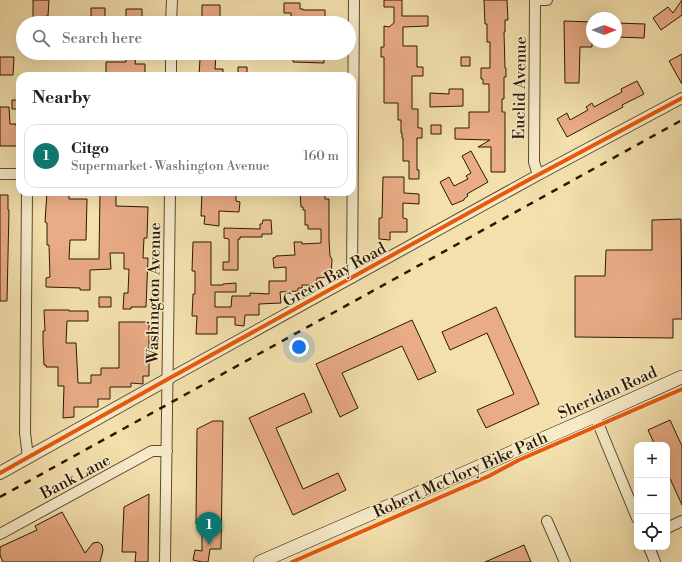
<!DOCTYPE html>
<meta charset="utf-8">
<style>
:root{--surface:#fff;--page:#f2f2f2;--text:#222;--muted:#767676;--line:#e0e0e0;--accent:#0f766e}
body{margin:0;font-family:"Libre Bodoni",serif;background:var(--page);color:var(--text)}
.controls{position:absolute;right:12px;bottom:12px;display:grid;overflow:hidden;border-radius:8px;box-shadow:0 4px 16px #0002}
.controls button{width:36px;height:36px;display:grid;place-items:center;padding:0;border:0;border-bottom:1px solid var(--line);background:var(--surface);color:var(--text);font:20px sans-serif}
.compass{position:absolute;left:586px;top:12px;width:36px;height:36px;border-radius:50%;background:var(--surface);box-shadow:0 4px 16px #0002;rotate:90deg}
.you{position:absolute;left:299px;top:347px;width:14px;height:14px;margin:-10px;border:3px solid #fff;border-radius:50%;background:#1a73e8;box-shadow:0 0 0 6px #1a73e833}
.badge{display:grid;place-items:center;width:26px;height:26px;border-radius:50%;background:var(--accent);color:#fff;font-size:13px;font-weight:700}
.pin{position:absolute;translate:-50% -33px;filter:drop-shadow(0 1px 2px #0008)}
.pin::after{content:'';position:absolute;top:21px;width:14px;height:12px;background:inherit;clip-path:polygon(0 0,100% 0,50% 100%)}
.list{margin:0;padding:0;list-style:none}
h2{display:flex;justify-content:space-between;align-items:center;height:52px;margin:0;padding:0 16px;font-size:17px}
h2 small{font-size:13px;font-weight:400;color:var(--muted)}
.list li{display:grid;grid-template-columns:26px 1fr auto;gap:12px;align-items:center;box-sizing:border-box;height:64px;margin:0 8px 8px;padding:0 8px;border:1px solid var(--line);border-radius:12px}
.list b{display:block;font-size:15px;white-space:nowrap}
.list p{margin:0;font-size:13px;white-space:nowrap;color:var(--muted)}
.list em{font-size:13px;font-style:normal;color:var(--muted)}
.icon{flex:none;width:22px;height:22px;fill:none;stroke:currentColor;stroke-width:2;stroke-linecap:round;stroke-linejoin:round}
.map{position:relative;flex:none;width:682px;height:562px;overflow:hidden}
.search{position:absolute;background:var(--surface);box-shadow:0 4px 16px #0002;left:16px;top:16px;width:340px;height:44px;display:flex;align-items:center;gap:10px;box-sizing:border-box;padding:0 14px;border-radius:22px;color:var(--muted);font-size:15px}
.panel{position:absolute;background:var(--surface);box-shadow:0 4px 16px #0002;left:16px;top:72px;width:340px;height:124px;border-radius:12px}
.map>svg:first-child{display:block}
</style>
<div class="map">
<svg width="682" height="562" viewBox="0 0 682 562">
<rect width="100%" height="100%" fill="#f3e0ad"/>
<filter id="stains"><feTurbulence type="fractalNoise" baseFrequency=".005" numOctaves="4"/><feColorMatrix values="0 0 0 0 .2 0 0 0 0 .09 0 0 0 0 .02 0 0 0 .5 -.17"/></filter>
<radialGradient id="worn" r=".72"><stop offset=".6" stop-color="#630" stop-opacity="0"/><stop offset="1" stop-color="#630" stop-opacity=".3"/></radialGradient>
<!-- building -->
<path fill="#eaac86" stroke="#2b1805" d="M33,0h16l-1,16 -15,2z
M384,0h18v16h26v10l-25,1v19h14v21h6v9h-11v33h6v19h4v10h-5v32h2v9h-10v-18h-6v-23h-1v-5h-1v-13h-3v-17h-14v-46h-3v-10h3v-21l5,1 5,-4v-16h-10z
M484,0h23l1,20h-3v12h-1l1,36h1v9h-2v22h-2v13h3v60h-14v-25h-13l12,-7 -35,-1v-11h14v-16h20v-28h-6v-5h-2v-11h9v-26h-3v-18h-2z
M682,0v15l-21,15 -8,-12 15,-11 5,6z
M284,3h16v6h3v1h22v12l-28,1 -6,-6v-4h-7z
M202,5h18v13h-18z
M91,8h14v11h-14z
M126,9h16v14h-16z
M564,21l28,1v25h-12l-1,36h-14z
M616,23l29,1 -1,14 -28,-1z
M126,53h10l-1,11h10v12h-39v-14h20z
M202,53h10v2h4l-1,14h8v7h-24l1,-17h2z
M293,53h31v10l-31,-1z
M682,54v30l-13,-23z
M0,57h14l-1,18h-13z
M461,57h9v9h-9z
M238,67h9v9h-9z
M637,81l7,13 -22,11 1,2 -56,30 -10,-18 10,-6 3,7 18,-10 -2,-3 6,-4 2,4 28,-15 -1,-3z
M449,89h14v17l-33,1v-14l19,1z
M12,100h8v9h-8z
M0,107h9l1,17h6v2h4v20h-20z
M431,125h10v9h-10z
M471,151l17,31 -21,12 1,2 -4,3v1l-12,5 -12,-23 9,-5 5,9 14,-7 -2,-3 5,-3 -9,-17z
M383,177h21v16l15,1v10l-16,-1v15l4,1v13h-17v8l-11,-1v-21h3z
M47,192h19v2h3v5h18l-1,41h-16l-1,19h30l1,-67h16v14l32,1 -1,31h-3l-1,20h5l-2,49h-15v2h-8l1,-16h4l1,-24h-5v-16h-14l1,16 -21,1v20h-10v-2l-34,-1v-9l4,-1 -1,-32h-2v-22l-2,-1z
M202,192h34v9l4,1 -1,10 -20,-1v15l-15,-2 1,-8h-4z
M300,192h25v7h4v41l1,16 2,3 -1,18 -14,1 -1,7h-14v3h-4v3l-18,1 1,11 -22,1v11h-14l-1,11 -9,-1v-8h-18v17h-21l1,-18h-5l1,-22h2v-23h-3l1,-29h18v43h12v-1l13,-1v9h-21v15h16l1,-11h18v-3l19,1v-13h17v-14l-12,1 -1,-10 3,-1v-1l19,-1 -1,-13h8v2l19,-1v-14h-13v-4h-3v-15h-2v-3h-2z
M0,195h8v15h1l-2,91h-7z
M681,219l1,100h-9v19l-98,-1v-61h30l1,-26h46v-30z
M263,220h8l1,14h-10v3h-22v2h-2v31h-15v-8h6v-23l-5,-1v-10l36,1v-5h2z
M99,297h12v10h-12z
M496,307l43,97 -53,24 -9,-18 37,-16 -27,-61 -37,17 -8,-18z
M44,310h25v1h19v10h-21l-1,22h10l2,40h13v-8h10v-7h18v-46h30v54h-6v8l-12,-1v4h-21v12h-12v8h-24v10l-11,1 1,-32h-6v-19h-12v-2h-2l-1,-23v-11h2z
M412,320l24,52 -18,8 -16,-34 -60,27 16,35 -18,9 -24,-53z
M304,393l8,19 -36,16 27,61 35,-16 8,17 -53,25 -44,-97z
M670,420l12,26v59l-15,-33v-27h-12l-7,-15z
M213,421h10l-2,128h-11l-2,13h-6l-9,-2 2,-10 7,1v-27h-6l1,-95z
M149,494l-1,68h-13l1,-10h-14l2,-45z
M62,512l23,41 8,-10 5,-1 4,3 1,5 -3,12h-97l-3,-7v-8l37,-17 -2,-4z
M524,545l7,17h-46z"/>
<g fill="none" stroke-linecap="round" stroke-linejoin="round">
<defs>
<path id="minor" d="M535,0l-1,162 4,13
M535,0h12
M171,23l1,-23
M171,76v-23
M0,174h20
M27,192l-2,241 3,24
M352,278l2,-278
M168,379l370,-204 144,-77
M595,416l42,102
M547,521l18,41
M667,528l15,-7
M0,534l152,-83h15
M649,547l6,15
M165,562l5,-370"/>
<path id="tertiary" d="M0,473l168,-94"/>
<path id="secondary" d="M260,562l335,-146 87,-39"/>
</defs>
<!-- minor casing -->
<use href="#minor" stroke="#5d4a2f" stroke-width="12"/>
<!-- tertiary casing -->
<use href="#tertiary" stroke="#5d4a2f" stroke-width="14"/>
<!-- secondary casing -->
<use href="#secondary" stroke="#2b1805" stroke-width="14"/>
<!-- minor -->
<use href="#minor" stroke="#f7ebca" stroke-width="10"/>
<!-- tertiary -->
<use href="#tertiary" stroke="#f7ebca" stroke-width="12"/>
<!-- secondary -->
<use href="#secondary" stroke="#f7ebca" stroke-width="13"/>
<!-- rail -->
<path stroke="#2b1805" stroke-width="2.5" stroke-dasharray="7 7" stroke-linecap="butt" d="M0,497l682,-377"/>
<defs>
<path id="cycleway" d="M0,473l168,-94 353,-195 161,-86
M292,562l197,-86 30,-16 163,-71"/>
</defs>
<!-- cycleway casing -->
<use href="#cycleway" stroke="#f7ebca" stroke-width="6"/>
<!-- cycleway -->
<use href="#cycleway" stroke="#e8590c" stroke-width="4"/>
</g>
<g text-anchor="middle" stroke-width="3" stroke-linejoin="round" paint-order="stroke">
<!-- street labels -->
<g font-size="16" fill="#2b1805" stroke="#f7ebca">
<text transform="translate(519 88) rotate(-89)" y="6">Euclid Avenue</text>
<text transform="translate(334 274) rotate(-29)" y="6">Green Bay Road</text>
<text transform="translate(153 293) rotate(-89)" y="6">Washington Avenue</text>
<text transform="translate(607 392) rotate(-24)" y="6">Sheridan Road</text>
<text transform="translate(460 474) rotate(-24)" y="6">Robert McClory Bike Path</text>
<text transform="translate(75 476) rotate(-28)" y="6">Bank Lane</text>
</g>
</g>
<rect width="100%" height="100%" filter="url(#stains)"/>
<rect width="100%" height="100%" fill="url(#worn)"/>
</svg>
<div class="controls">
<button>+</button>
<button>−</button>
<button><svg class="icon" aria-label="locate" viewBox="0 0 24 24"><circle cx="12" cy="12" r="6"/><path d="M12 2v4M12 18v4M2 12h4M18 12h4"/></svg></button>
</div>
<svg class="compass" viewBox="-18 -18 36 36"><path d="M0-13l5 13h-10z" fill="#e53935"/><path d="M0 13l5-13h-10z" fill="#767676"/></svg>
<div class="you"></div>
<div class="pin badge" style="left:209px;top:545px">1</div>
<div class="search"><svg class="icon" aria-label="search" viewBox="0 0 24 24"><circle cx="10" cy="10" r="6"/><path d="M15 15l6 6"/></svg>Search here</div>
<section class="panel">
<h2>Nearby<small></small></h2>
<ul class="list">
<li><span class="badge">1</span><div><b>Citgo</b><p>Supermarket · Washington Avenue</p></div><em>160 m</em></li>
</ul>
</section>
</div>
